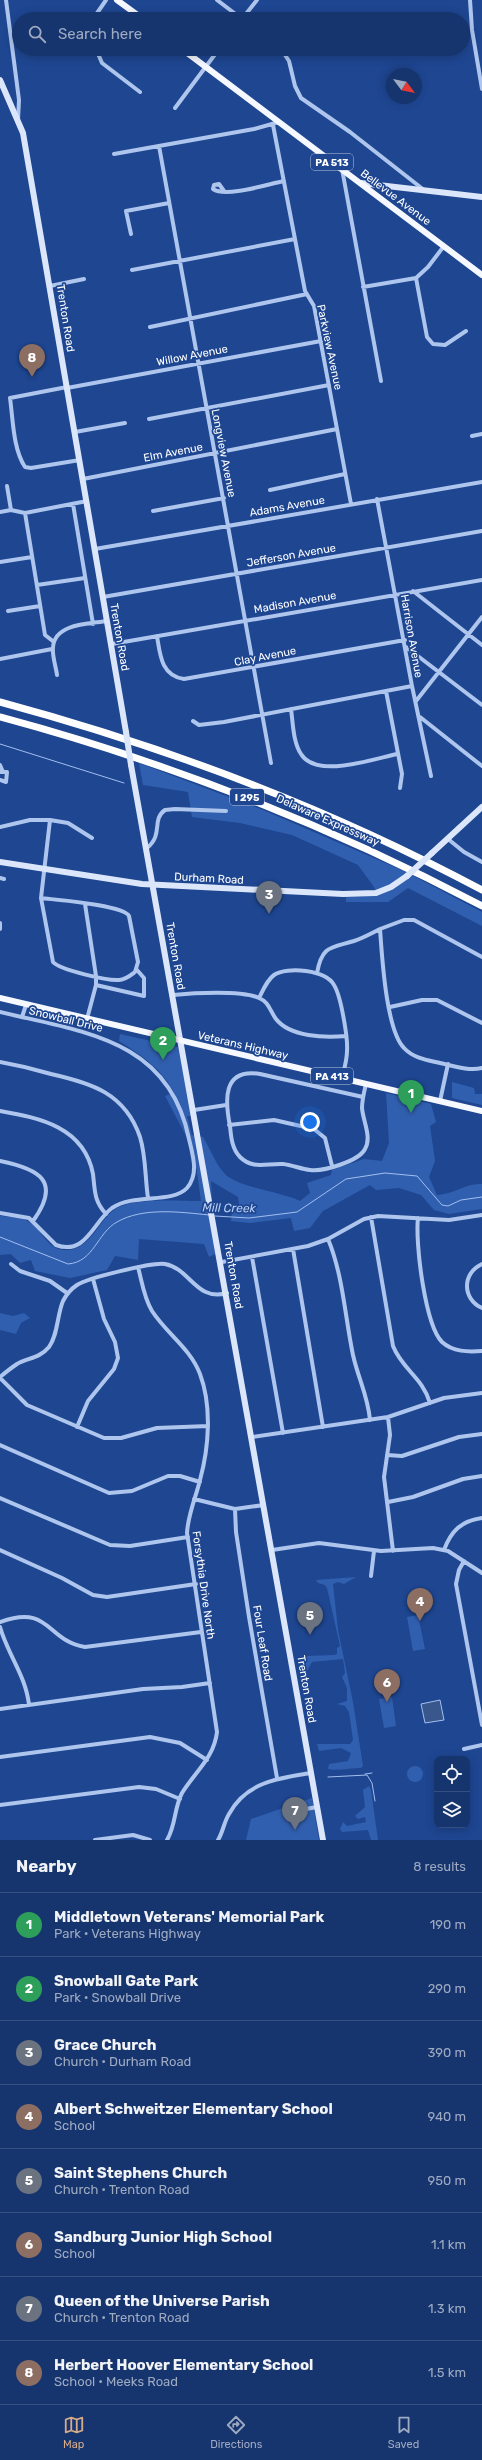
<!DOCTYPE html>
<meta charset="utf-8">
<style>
:root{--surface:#16346d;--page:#1f3c72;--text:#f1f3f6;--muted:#9eaac2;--line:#354f80;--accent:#d6ab8b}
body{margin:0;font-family:Rubik,sans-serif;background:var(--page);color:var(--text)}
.controls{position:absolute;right:12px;bottom:12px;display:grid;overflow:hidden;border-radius:8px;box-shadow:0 2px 10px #0003}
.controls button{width:36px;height:36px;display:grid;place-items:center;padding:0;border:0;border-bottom:1px solid var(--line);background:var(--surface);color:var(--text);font:20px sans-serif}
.compass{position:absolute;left:386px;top:68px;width:36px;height:36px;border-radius:50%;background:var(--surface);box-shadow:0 2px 10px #0003;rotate:122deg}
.you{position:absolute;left:310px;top:1122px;width:14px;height:14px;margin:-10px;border:3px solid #fff;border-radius:50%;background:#1a73e8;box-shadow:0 0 0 6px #1a73e833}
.badge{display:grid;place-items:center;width:26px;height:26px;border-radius:50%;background:var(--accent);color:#fff;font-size:13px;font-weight:700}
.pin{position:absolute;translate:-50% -33px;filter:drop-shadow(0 1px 2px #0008)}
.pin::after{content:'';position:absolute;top:21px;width:14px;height:12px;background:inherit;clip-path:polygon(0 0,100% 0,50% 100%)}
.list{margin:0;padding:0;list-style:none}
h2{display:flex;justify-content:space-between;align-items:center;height:52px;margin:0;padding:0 16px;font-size:17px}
h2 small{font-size:13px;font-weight:400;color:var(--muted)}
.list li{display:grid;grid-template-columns:26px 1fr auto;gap:12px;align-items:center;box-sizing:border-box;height:64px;padding:0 16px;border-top:1px solid var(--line)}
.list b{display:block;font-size:15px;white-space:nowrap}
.list p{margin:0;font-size:13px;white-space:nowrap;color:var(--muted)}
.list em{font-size:13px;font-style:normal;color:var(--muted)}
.icon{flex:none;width:22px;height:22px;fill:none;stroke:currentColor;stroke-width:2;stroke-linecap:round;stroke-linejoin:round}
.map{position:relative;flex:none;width:482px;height:1840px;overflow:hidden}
.search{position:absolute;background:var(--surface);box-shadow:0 2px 10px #0003;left:12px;right:12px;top:12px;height:44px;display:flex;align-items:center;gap:10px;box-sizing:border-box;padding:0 14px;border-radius:22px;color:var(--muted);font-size:15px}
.sheet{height:564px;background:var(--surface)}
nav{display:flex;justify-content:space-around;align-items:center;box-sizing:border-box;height:56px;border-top:1px solid var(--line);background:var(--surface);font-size:11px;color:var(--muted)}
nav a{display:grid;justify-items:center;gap:2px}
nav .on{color:var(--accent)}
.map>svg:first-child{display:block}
</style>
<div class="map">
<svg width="482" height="1840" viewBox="0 0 482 1840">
<rect width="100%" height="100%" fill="#1e4691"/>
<!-- green -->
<path fill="#315faf" d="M139,763l124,47 141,61 78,41v14l-74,-38 -20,14h-42v-5l31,-1 -3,-9 -16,-22 -66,-30 -52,-12 -48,-6 -4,-25 -45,-7z
M120,1034l58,13 14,69h-5l5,19 11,2c7,11 13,28 22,37 12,13 57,18 75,27l10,-8 -3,-10 24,-8 1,-5 32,-11 18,2 7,-18 -3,-50 45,11 5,18 -6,4 5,35 -6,16 8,18c17,-1 29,-12 45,-11v25l-33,5 -15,-4 -13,-15 -22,-7 -23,2 -6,-5 -47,26 -13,17 -16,3 -3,-13 -41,5 -19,-2 1,-10 7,-7 -1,-7 -27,-16 4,73 -6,3 -5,-13 -65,-5 -1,21 -23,-4 -8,14 -37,8 -35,-7 -4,-11 -11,3 -9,-9 -11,1v-39c9,1 22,1 29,6 13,8 18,27 35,28 25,2 33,-27 50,-40 17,-13 65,-9 87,-9l-7,-50 -29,-55 9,-3c-11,-23 -34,-39 -55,-52z
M452,1082l22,6 1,6h7v11l-30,-7z
M0,1313l13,3 11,-3 6,5 -9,5 -5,11 -16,-4z
M356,1577l-12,7 -6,-2 -5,2 5,46 15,72 10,64 -2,2c-8,0 -26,3 -33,1l1,-5 19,-3 3,-8 -10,-5 -22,3 -2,-7h33l3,-4 -4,-28 -4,-6 -8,-2 10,-3v-13l-5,-11 3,-4 -2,-14 -31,3 -6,11 -5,1 1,-17 4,-1 28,-1 3,-1v-6l3,-2 -13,-58 -2,-3 -7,-2 -2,-3z
M418,1615l7,34 -12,2 -6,-34z
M392,1697l4,29 -12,2 -5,-29z
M407 1774a8 8 0 1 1 16 0a8 8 0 1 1-16 0Z
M369,1786l2,4 7,50h-7l-3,-10 -26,2 -2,-3 3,-7 4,4 19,-4 -1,-5 -7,2 -3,-3 10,-9 -2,-17z
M312,1798l7,42h-73l5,-21z"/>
<!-- water -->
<path fill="#39568d" stroke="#a2bfef" d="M440,1700l4,20 -19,3 -4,-19z"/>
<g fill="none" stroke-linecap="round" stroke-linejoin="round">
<!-- stream -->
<path stroke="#a2bfef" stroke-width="1" d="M0,744l124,39
M215,1216l34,2 48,-6 49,-33 39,-6 32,3 25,29 6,1 13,-6 21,-3
M0,1237l68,27c26,-2 29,-31 49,-42 26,-15 63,-10 92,-7
M365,1774l7,-1
M328,1777l39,-2 5,8 3,18"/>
<!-- street -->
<path stroke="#aec6ee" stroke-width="4" d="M6,0l13,100 -1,20
M217,0l25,19
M470,0l2,30 10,59
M93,19l13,-19
M242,19l15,-19
M96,49l6,14 38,29
M281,49l8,12 6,25 6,12 49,34 74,58
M175,108l44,-59
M273,125l32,166 9,15 37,198
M159,146l112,617
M114,154l140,-25 25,-7
M342,169l39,212
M224,191l-5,-7 -5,1 -1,4c13,9 55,-5 71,-8
M131,234l-5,-23 43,-8
M444,246l-16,21 -12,11 11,59 6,7 12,1 21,-14
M132,270l163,-31
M50,286l34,-7
M363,287l53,-9
M150,327l157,-33
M67,387l-57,11c3,21 3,51 15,69l6,1 49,-8
M67,388l254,-47
M149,419l180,-34
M75,432l50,-9
M472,436l10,-2
M83,479l254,-50
M7,486l4,24
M270,490l75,-16
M377,499l35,187 19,90
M73,504l20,120
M153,511l71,-13
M0,512l11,-2 14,3 62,-12
M25,513l20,122 9,7
M95,549l387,-67
M0,562l32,-5
M37,585l48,-7
M413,591l69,54
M103,597l379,-66
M8,611l32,-5
M157,636c3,18 4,40 27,43l221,-39
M112,644l370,-64
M406,647l76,58
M0,659l52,-10
M57,675c-1,-8 -5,-19 -4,-28 2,-24 37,-23 54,-26
M386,691l16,83 -2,14
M416,701l66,-84
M291,709c2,14 2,33 10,45 15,25 72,5 96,0
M420,717l62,49
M193,721l6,4 25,-3 188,-36
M0,765l3,7
M0,772h7l-1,10 -6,-2
M0,827l30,-7h20l18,3 24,15
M448,839l16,13 18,10
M147,848c17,-14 4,-28 18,-38l10,-1 51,2
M0,878l4,1
M41,898c16,2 82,7 88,18l9,46 -3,10c-4,3 -10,8 -16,8 -11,1 -59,-10 -66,-18l-12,-64 9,-78
M85,904l11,72v9l-9,34
M0,923v6
M482,957l-68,-37h-10l-24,9c2,27 6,101 24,119 9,10 23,12 36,15 14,3 28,8 42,5
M317,973c5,-28 14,-25 37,-32 9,-3 18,-8 26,-12
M96,985l48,11v-18l-7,-8
M173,995c19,-2 69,-5 86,3 10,4 11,13 17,21 14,18 49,19 70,17
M259,998c4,-8 8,-18 15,-23 13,-9 52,-5 60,10 7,11 14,53 13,66 0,9 -3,19 -5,27
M390,1007l32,-7h15l45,23
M0,1012c83,20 169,27 189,127 4,17 10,35 -2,49 -15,16 -53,5 -75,20 -19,14 -26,48 -56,37l-27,-27 -29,-5
M22,1017l4,-12
M0,1062c17,3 34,7 51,12 40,9 74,19 89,63 6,19 5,41 8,61
M363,1097l-103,-23c-38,-6 -35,27 -30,52 1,11 2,23 10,31 13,13 27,6 43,7 9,1 18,5 27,6 13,2 49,-9 55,-21 7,-12 -2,-28 -3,-41 0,-8 2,-16 4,-24
M440,1101l8,-37
M194,1110l32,-5
M0,1111c40,7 84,16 93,63 2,17 1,27 13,40
M229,1125l45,-5 40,9 11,9 7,28
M0,1161c39,8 62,20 33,60
M371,1217l22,129c9,23 30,32 37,57
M418,1218c-3,24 7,107 24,124 11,10 26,10 40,9
M328,1239c15,36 17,78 25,116 5,23 15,41 17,65
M293,1249l30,178
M252,1257l31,176
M222,1262l86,-16 20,-7 36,-20 14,-3 71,4 33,-5
M11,1264l9,7 30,10 17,12
M482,1264c-20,9 -20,35 0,44
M138,1267c4,15 6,31 14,44 15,23 38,37 48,63 12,32 9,73 0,106 -4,17 -12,34 -13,53l30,199c-3,26 -22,40 -35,61 -8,15 -6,32 -15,47
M0,1377c6,-5 11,-9 17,-13 11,-6 23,-6 32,-17 9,-12 8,-32 14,-46 3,-6 8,-12 14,-16 11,-7 75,-23 88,-21 25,4 31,38 62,29
M0,1378l27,27 77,33h17l36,-10 51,-2
M388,1417l2,18 -6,42 9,74
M77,1427l11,-26 26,-32 4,-11 -3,-16 -11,-23 -11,-40
M252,1437l136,-20 56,-19 38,-5
M0,1445l109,48 23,-2 36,-15h12l20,6
M387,1455l15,1 57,-19 23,-3
M0,1498l110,47 20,1 58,-9
M194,1499l41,10 29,-4
M388,1502l25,-5 50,-18 19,-3
M235,1509l1,23 13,85 28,161
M0,1550l62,28 31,17 14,2 89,-13
M272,1550l47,-7 62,8 52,-3 15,3 34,22
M444,1550c7,-19 17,-29 38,-32
M464,1561l-5,9 -3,14 26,141
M371,1576l3,-25
M0,1622c51,-18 45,18 85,25l116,-15
M0,1627c8,28 26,49 29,78
M0,1709l143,-20 39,-2 28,-4
M464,1749l18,-4
M0,1757l150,-20 30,6 27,17
M0,1805l139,-18 17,2 24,10
M306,1809l11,-2
M95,1840l38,-5 17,5
M218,1840c5,-8 6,-18 11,-26 17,-32 50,-36 82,-41"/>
<!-- secondary -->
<path stroke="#dbe6fa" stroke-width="6" d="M0,80l23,53 103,599
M361,183l121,14
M131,765l192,1075
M432,853l50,-46
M0,862l142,22 201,10 33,-1 15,-6 16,-11"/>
<!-- primary -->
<path stroke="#f5f8ff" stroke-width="6" d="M117,0l26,19
M182,49l300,226
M0,998l482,113"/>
<!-- highway -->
<path stroke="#fff" stroke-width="7" d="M0,702c167,45 329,106 482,188
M0,717c168,45 328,108 482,189"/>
<!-- secondary-bridge -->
<path stroke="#dbe6fa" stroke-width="6" d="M126,732l5,33
M407,876l25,-23"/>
</g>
<g text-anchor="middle" stroke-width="3.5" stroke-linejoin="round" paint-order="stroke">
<!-- shield labels -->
<g fill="#1e4691" stroke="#bcc8de" stroke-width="1">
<rect x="311" y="154" width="42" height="16" rx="3"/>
<rect x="230" y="789" width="34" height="16" rx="3"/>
<rect x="311" y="1068" width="42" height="16" rx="3"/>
</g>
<g font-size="10" font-weight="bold" fill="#fff">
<text x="332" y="166">PA 513</text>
<text x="247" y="801">I 295</text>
<text x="332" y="1080">PA 413</text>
</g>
<!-- street labels -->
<g font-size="11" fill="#fff" stroke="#1e4691">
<text transform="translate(396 197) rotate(37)" y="4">Bellevue Avenue</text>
<text transform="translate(66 318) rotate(81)" y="4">Trenton Road</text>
<text transform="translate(330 347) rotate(78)" y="4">Parkview Avenue</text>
<text transform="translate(192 355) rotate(-11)" y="4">Willow Avenue</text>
<text transform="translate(173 452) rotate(-11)" y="4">Elm Avenue</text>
<text transform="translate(224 453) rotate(79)" y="4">Longview Avenue</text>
<text transform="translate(287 506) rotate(-10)" y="4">Adams Avenue</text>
<text transform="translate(291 555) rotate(-10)" y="4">Jefferson Avenue</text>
<text transform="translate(295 602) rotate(-10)" y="4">Madison Avenue</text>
<text transform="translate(412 636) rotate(80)" y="4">Harrison Avenue</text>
<text transform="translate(120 637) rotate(80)" y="4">Trenton Road</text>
<text transform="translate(265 656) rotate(-11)" y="4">Clay Avenue</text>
<text transform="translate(328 820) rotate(24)" y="4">Delaware Expressway</text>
<text transform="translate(209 878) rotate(3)" y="4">Durham Road</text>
<text transform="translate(176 956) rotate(80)" y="4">Trenton Road</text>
<text transform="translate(66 1019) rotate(14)" y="4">Snowball Drive</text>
<text transform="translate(243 1045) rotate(13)" y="4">Veterans Highway</text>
<text transform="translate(234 1275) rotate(80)" y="4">Trenton Road</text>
<text transform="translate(204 1585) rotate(82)" y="4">Forsythia Drive North</text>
<text transform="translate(263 1643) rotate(81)" y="4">Four Leaf Road</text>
<text transform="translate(307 1689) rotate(80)" y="4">Trenton Road</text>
</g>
<!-- water labels -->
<g font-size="12" font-style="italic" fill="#bad0f5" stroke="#1e4691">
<text transform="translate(229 1208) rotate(1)" y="4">Mill Creek</text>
</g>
</g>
</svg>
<div class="controls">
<button><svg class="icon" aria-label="locate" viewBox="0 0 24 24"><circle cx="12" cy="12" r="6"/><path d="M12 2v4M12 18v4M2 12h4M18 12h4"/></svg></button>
<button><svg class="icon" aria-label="layers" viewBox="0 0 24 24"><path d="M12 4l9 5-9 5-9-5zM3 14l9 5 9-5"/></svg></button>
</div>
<svg class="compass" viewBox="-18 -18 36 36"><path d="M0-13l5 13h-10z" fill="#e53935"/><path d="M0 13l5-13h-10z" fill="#9eaac2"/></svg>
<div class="you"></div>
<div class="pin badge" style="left:411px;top:1113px;background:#2e9e5b">1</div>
<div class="pin badge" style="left:163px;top:1060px;background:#2e9e5b">2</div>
<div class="pin badge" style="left:269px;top:914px;background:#6b7280">3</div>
<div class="pin badge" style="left:420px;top:1621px;background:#8d6e63">4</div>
<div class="pin badge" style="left:310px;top:1635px;background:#6b7280">5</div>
<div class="pin badge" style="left:387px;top:1702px;background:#8d6e63">6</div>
<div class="pin badge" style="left:295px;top:1830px;background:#6b7280">7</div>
<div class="pin badge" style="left:32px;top:377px;background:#8d6e63">8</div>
<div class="search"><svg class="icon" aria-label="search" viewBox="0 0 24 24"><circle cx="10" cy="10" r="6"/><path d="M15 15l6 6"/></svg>Search here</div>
</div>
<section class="sheet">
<h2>Nearby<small>8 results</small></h2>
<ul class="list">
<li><span class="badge" style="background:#2e9e5b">1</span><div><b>Middletown Veterans' Memorial Park</b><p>Park · Veterans Highway</p></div><em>190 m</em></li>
<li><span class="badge" style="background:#2e9e5b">2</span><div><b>Snowball Gate Park</b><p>Park · Snowball Drive</p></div><em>290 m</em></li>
<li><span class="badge" style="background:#6b7280">3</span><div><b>Grace Church</b><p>Church · Durham Road</p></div><em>390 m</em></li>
<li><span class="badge" style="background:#8d6e63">4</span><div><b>Albert Schweitzer Elementary School</b><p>School</p></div><em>940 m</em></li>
<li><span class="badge" style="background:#6b7280">5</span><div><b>Saint Stephens Church</b><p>Church · Trenton Road</p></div><em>950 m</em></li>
<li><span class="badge" style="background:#8d6e63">6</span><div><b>Sandburg Junior High School</b><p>School</p></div><em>1.1 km</em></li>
<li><span class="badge" style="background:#6b7280">7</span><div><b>Queen of the Universe Parish</b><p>Church · Trenton Road</p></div><em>1.3 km</em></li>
<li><span class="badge" style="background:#8d6e63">8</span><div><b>Herbert Hoover Elementary School</b><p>School · Meeks Road</p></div><em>1.5 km</em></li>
</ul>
</section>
<nav>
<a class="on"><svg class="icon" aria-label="map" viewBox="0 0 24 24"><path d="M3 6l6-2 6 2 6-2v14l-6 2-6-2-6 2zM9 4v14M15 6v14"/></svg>Map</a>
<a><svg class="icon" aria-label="directions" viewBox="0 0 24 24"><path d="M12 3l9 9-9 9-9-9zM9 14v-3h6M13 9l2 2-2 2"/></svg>Directions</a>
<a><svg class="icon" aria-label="saved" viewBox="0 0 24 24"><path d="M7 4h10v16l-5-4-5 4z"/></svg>Saved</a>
</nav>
